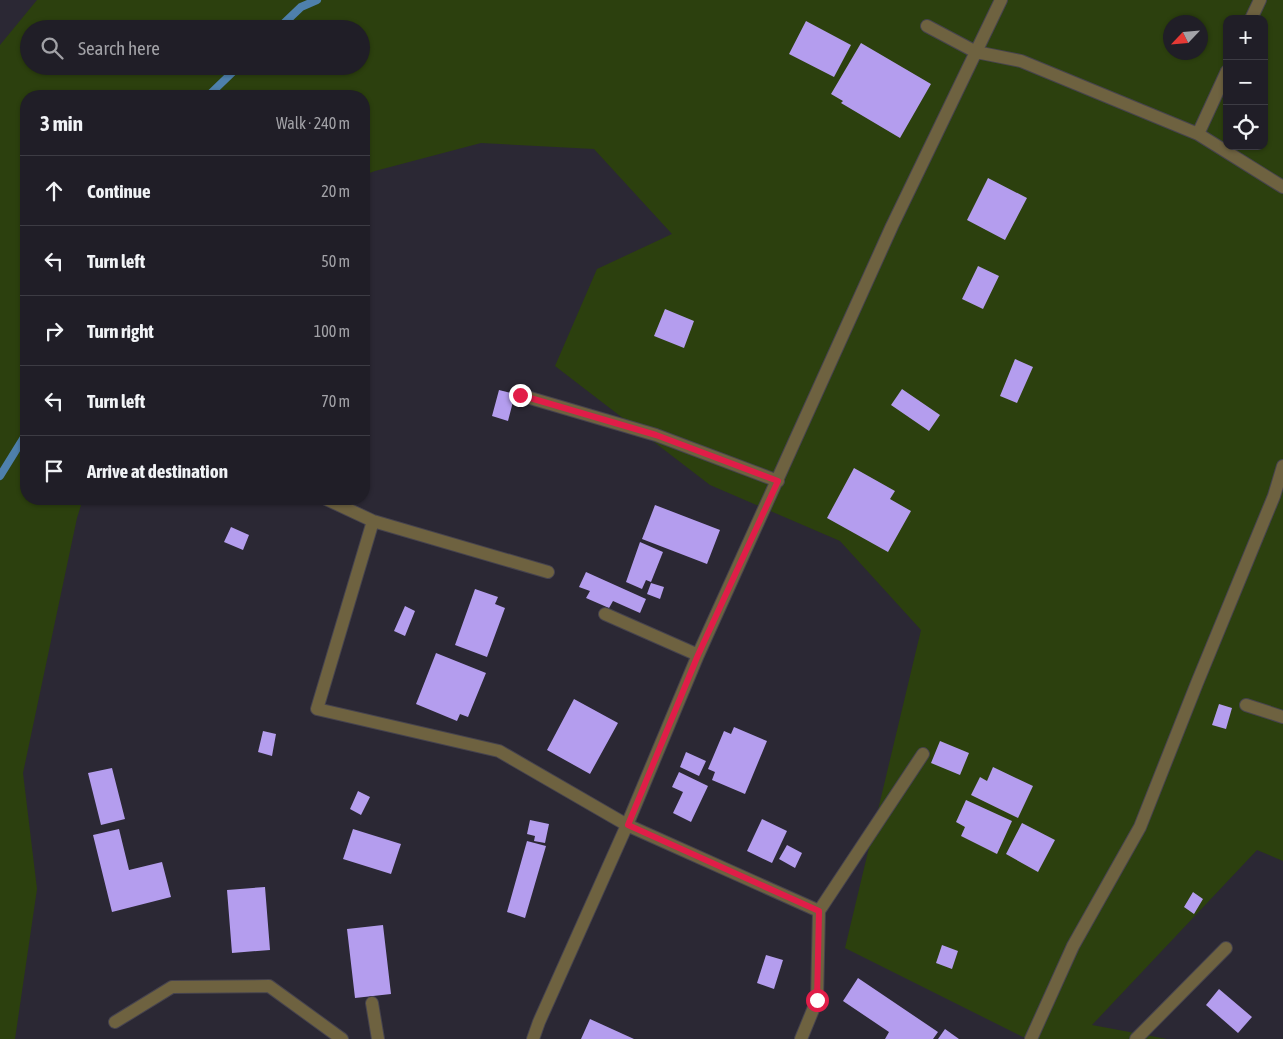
<!DOCTYPE html>
<meta charset="utf-8">
<style>
:root{--surface:#201e27;--page:#28272f;--text:#f1f3f6;--muted:#a2a2a7;--line:#3d3c44}
body{margin:0;font-family:"Asap Condensed",sans-serif;background:var(--page);color:var(--text)}
.controls{position:absolute;right:15px;top:15px;display:grid;overflow:hidden;border-radius:10px;box-shadow:0 1px 4px #0004}
.controls button{width:45px;height:45px;display:grid;place-items:center;padding:0;border:0;border-bottom:1px solid var(--line);background:var(--surface);color:var(--text);font:25px sans-serif}
.compass{position:absolute;left:1163px;top:15px;width:45px;height:45px;border-radius:50%;background:var(--surface);box-shadow:0 1px 4px #0004;rotate:244deg}
.stop{position:absolute;width:15px;height:15px;margin:-11px;border:4px solid #e11d48;border-radius:50%;background:#fff}
.stop.end{background:#e11d48;border-color:#fff;box-shadow:0 1px 5px #0008}
.list{margin:0;padding:0;list-style:none}
h2{display:flex;justify-content:space-between;align-items:center;height:65px;margin:0;padding:0 20px;font-size:21px}
h2 small{font-size:16px;font-weight:400;color:var(--muted)}
.list li{display:grid;grid-template-columns:32px 1fr auto;gap:15px;align-items:center;box-sizing:border-box;height:70px;padding:0 20px;border-top:1px solid var(--line)}
.list b{display:block;font-size:19px;white-space:nowrap}
.list em{font-size:16px;font-style:normal;color:var(--muted)}
.icon{flex:none;width:28px;height:28px;fill:none;stroke:currentColor;stroke-width:2;stroke-linecap:round;stroke-linejoin:round}
.map{position:relative;flex:none;width:1283px;height:1039px;overflow:hidden}
.search{position:absolute;background:var(--surface);box-shadow:0 1px 4px #0004;left:20px;top:20px;width:350px;height:55px;display:flex;align-items:center;gap:12px;box-sizing:border-box;padding:0 18px;border-radius:28px;color:var(--muted);font-size:19px}
.panel{position:absolute;background:var(--surface);box-shadow:0 1px 4px #0004;left:20px;top:90px;width:350px;height:415px;border-radius:20px}
.map>svg:first-child{display:block}
</style>
<div class="map">
<svg width="1283" height="1039" viewBox="0 0 1283 1039">
<rect width="100%" height="100%" fill="#2b2834"/>
<!-- green -->
<path fill="#2c400e" fill-rule="evenodd" d="M37,0h1246v861l-26,-11 -165,175 75,14h-140l-182,-91 76,-318 -81,-89 -130,-56 -155,-119 42,-97 75,-35 -78,-85 -113,-6 -106,28 -11,4v-79h-338v403h57l-6,19 -54,255 14,116 -22,150h-15v-994zM1227,19h37v127h-37zM1170,22h30v30h-30zM29,29h332v37h-332z"/>
<g fill="none" stroke-linecap="round" stroke-linejoin="round">
<!-- stream -->
<path stroke="#4e80ac" stroke-width="8" d="M278,29l23,-22 16,-7
M208,96l31,-30
M0,476l26,-42"/>
</g>
<!-- building -->
<path fill="#b49dee" d="M806,21l45,24 -17,32 -45,-23z
M861,43l70,41 -31,54 -59,-35 2,-2 -12,-7z
M988,178l39,20 -22,42 -38,-20z
M978,266l21,10 -16,33 -21,-10z
M665,309l29,12 -10,27 -30,-12z
M1015,359l18,8 -16,36 -17,-7z
M902,389l38,26 -11,16 -38,-26z
M499,390l16,4 -7,27 -16,-5z
M854,468l41,23 -5,8 21,12 -23,41 -61,-34z
M655,505l65,25 -13,34 -65,-25z
M231,527l18,8 -6,15 -19,-8z
M640,542l23,10 -12,30 -5,-2 -4,9 -16,-7z
M586,572l60,27 -6,14 -27,-12 -4,7 -23,-10 4,-7 -11,-4z
M651,583l13,4 -4,12 -13,-5z
M475,589l23,8 -3,7 10,4 -18,49 -32,-12z
M405,606l10,5 -10,25 -11,-5z
M436,653l50,20 -18,44 -8,-3 -3,7 -41,-17z
M574,699l44,24 -28,51 -43,-24z
M1219,704l13,4 -6,21 -14,-4z
M734,727l33,14 -22,53 -33,-14 3,-8 -7,-3 16,-38 7,3z
M263,731l13,3 -4,22 -14,-4z
M940,741l29,12 -9,22 -29,-12z
M686,752l20,9 -7,15 -19,-9z
M993,767l40,19 -15,32 -47,-23 9,-18 7,4z
M112,768l13,51 -24,6 -13,-52z
M679,772l29,14 -17,36 -18,-9 10,-21 -11,-5z
M358,791l12,6 -9,18 -11,-6z
M966,800l46,21 -15,33 -36,-18 4,-9 -9,-5z
M762,819l25,12 -15,32 -25,-12z
M530,820l19,4 -4,19 -11,-2 1,-5 -8,-2z
M1022,823l33,17 -17,32 -32,-18z
M119,829l10,41 33,-8 9,35 -59,15 -19,-77z
M353,829l48,15 -10,30 -48,-15z
M527,841l19,5 -21,72 -18,-6z
M787,845l15,8 -7,15 -16,-9z
M265,887l5,63 -38,3 -5,-63z
M1193,892l10,7 -9,15 -10,-7z
M383,925l8,69 -36,4 -8,-69z
M942,945l16,6 -6,18 -16,-6z
M766,955l17,5 -9,29 -17,-6z
M858,978l80,54 -5,7h-48l4,-7 -46,-31z
M1219,989l33,28 -14,16 -32,-28z
M590,1019l44,20h-53z
M945,1029l14,10h-21z"/>
<g fill="none" stroke-linecap="round" stroke-linejoin="round">
<defs>
<path id="minor" d="M1251,19l9,-19
M927,26l49,26 45,9 177,73 85,53
M1198,134l29,-63
M520,395l136,40 122,46
M326,499l47,22 175,51
M373,521l-56,188 182,42 128,74 192,86
M698,655l194,-429 109,-226
M1246,705l37,12
M372,1003l6,36
M115,1022l57,-35 97,-1 73,53
M533,1039l6,-17 88,-197 71,-170 -93,-41
M801,1039l16,-39 2,-89 104,-157
M1031,1039l42,-93 67,-119 57,-144 77,-187 9,-30
M1136,1039l90,-91"/>
</defs>
<!-- minor casing -->
<use href="#minor" stroke="#46434e" stroke-width="14"/>
<!-- minor -->
<use href="#minor" stroke="#6e6240" stroke-width="12"/>
</g>
<g fill="none" stroke-linecap="round" stroke-linejoin="round">
<!-- route -->
<path stroke="#e11d48" stroke-width="6" d="M520,395l136,40 122,46 -80,174 -70,170 191,86 -2,89"/>
</g>
</svg>
<div class="controls">
<button>+</button>
<button>−</button>
<button><svg class="icon" aria-label="locate" viewBox="0 0 24 24"><circle cx="12" cy="12" r="6"/><path d="M12 2v4M12 18v4M2 12h4M18 12h4"/></svg></button>
</div>
<svg class="compass" viewBox="-18 -18 36 36"><path d="M0-13l5 13h-10z" fill="#e53935"/><path d="M0 13l5-13h-10z" fill="#a2a2a7"/></svg>
<div class="stop" style="left:817px;top:1000px"></div>
<div class="stop end" style="left:520px;top:395px"></div>
<div class="search"><svg class="icon" aria-label="search" viewBox="0 0 24 24"><circle cx="10" cy="10" r="6"/><path d="M15 15l6 6"/></svg>Search here</div>
<section class="panel">
<h2>3 min<small>Walk · 240 m</small></h2>
<ul class="list">
<li><svg class="icon" aria-label="ahead" viewBox="0 0 24 24"><path d="M12 20V5M6 11l6-6 6 6"/></svg><div><b>Continue</b></div><em>20 m</em></li>
<li><svg class="icon" aria-label="left" viewBox="0 0 24 24"><path d="M17 20v-9H6M10 6l-5 5 5 5"/></svg><div><b>Turn left</b></div><em>50 m</em></li>
<li><svg class="icon" aria-label="right" viewBox="0 0 24 24"><path d="M7 20v-9h11M14 6l5 5-5 5"/></svg><div><b>Turn right</b></div><em>100 m</em></li>
<li><svg class="icon" aria-label="left" viewBox="0 0 24 24"><path d="M17 20v-9H6M10 6l-5 5 5 5"/></svg><div><b>Turn left</b></div><em>70 m</em></li>
<li><svg class="icon" aria-label="arrive" viewBox="0 0 24 24"><path d="M6 21V4h12l-3 4 3 4H6"/></svg><div><b>Arrive at destination</b></div></li>
</ul>
</section>
</div>
